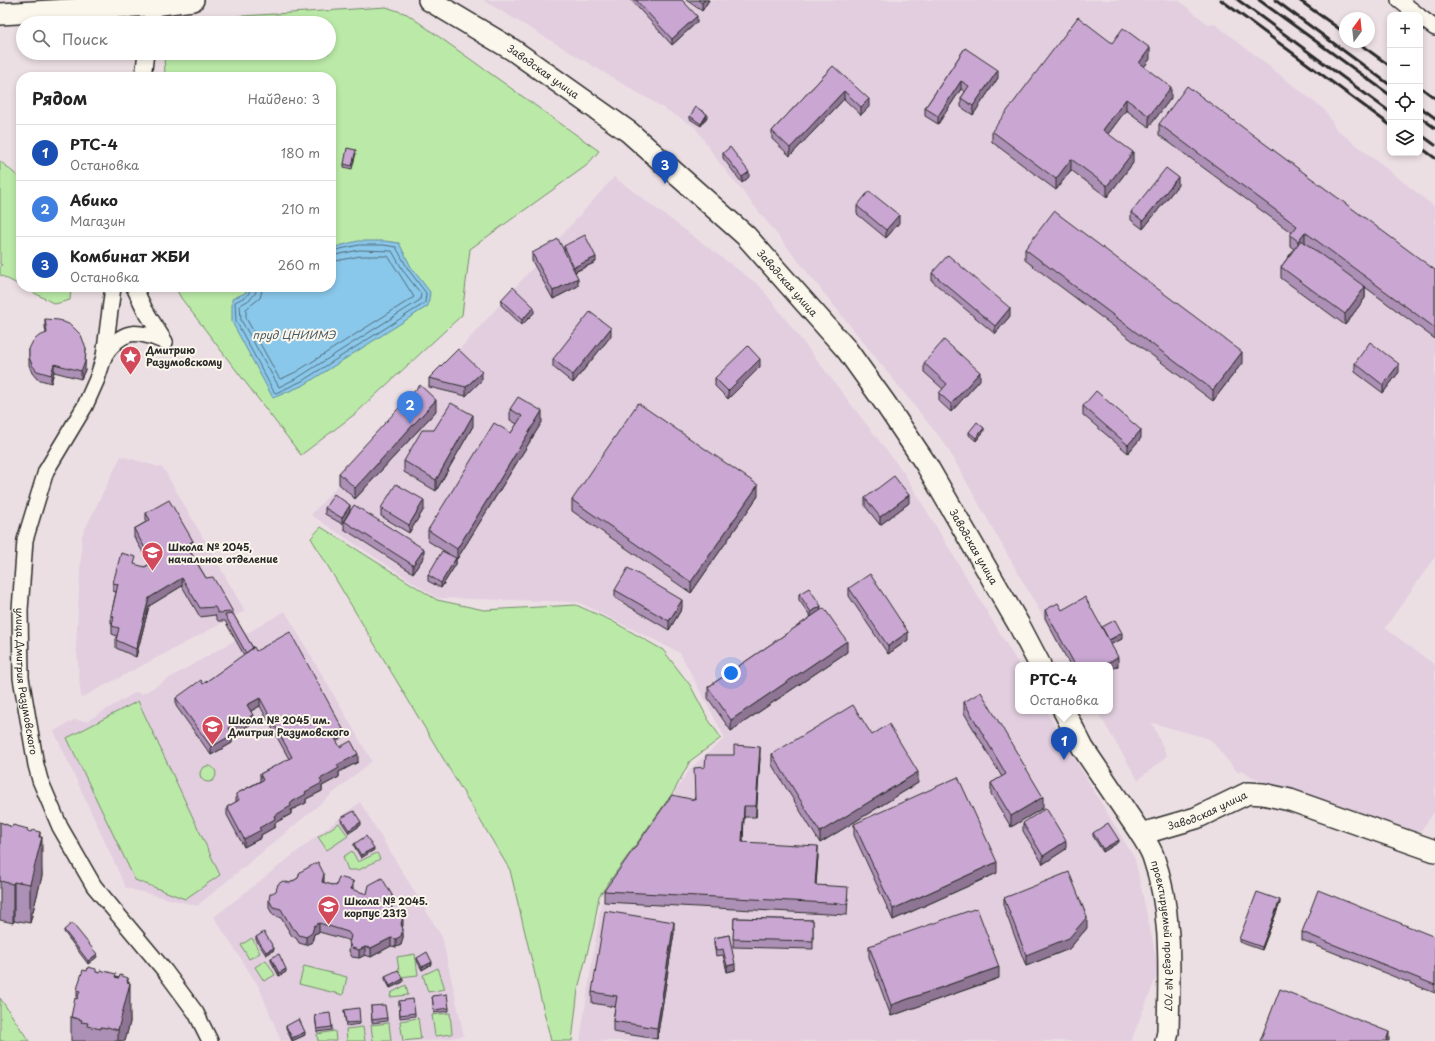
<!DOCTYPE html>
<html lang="ru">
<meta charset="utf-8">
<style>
:root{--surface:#fff;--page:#f6f6f6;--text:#222;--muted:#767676;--line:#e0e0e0;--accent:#d1495b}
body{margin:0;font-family:"Playpen Sans",sans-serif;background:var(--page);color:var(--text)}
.controls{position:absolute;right:12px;top:12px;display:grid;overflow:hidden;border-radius:8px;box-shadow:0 2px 6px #0003}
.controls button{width:36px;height:36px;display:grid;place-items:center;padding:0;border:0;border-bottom:1px solid var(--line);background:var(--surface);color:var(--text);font:20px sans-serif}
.compass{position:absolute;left:1339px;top:12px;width:36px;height:36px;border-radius:50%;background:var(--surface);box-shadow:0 2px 6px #0003;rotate:15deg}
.you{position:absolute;left:731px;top:673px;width:14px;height:14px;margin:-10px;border:3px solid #fff;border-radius:50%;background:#1a73e8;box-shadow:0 0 0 6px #1a73e833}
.badge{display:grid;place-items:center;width:26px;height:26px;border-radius:50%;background:var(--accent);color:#fff;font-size:13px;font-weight:700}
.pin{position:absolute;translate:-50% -33px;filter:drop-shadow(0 1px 2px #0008)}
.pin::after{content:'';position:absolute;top:21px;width:14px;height:12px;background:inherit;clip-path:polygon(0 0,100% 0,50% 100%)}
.popup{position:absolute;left:1015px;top:662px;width:98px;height:52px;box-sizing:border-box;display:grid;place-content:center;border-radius:8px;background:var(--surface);filter:drop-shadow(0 1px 3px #0005);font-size:13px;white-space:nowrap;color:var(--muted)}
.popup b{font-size:15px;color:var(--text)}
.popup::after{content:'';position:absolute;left:50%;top:100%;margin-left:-8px;border:8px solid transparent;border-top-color:var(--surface)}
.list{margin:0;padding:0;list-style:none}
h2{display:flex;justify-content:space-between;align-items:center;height:52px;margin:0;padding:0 16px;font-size:17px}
h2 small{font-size:13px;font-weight:400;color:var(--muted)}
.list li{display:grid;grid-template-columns:26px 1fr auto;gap:12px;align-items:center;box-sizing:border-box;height:56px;padding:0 16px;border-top:1px solid var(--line)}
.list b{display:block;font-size:15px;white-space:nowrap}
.list p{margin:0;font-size:13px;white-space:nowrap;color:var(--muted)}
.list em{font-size:13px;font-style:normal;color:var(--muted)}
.icon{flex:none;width:22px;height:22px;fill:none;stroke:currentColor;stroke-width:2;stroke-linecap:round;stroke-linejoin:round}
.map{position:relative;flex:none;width:1435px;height:1041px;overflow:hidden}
.search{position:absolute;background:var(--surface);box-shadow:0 2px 6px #0003;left:16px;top:16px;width:320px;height:44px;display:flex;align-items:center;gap:10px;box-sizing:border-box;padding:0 14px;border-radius:22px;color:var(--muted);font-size:15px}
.panel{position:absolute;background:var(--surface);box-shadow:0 2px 6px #0003;left:16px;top:72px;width:320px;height:220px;border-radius:16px}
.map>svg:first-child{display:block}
</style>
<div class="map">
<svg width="1435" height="1041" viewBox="0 0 1435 1041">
<rect width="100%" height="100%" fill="#ecdfe4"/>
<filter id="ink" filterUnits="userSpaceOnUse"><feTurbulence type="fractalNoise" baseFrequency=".025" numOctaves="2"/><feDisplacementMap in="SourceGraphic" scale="8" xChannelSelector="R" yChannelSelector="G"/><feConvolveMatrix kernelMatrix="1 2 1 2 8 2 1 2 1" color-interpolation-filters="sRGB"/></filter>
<g filter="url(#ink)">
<!-- built -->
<path fill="#e2cedf" d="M483,0h695l31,25 6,-1 111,87 9,17 100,79v350l-50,71 50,37v146l-17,24 -169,-59 -8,-6 -3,3 -28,-34 -58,-16 15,33 -29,24 -41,-69h13v-46h-40l-125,-221 -227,-283 -23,-34z
M614,177l146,109 144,187 115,192 -1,46h28l89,148 24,112 -28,70h-551l21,-138 89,-134 35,-31 -45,-85 -102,-51 -141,-4 -126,-83z
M121,456l42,12 82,143 -164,87 -5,-54 6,-109z
M285,611l87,150 -175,145 -71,-18 -72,-157 20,-11 13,1 49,-29 6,2z
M360,802l82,135 22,99 -33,5h-150l-22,-54 -45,-70z"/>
<!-- green -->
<path fill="#bbeaa8" stroke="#738a6a" d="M386,7l21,7 192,137 -13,15 -116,83 -8,66 -107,99 -54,41 -120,-157 -6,-11h156v-210h-166l-1,-24h165v-30h-166v-2z
M0,161l21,18v107l-21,-11v-9l2,-1 -2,-1z
M23,287h48l-1,13 -15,4z
M321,527l116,73 47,10 92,-5 36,16 51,29 27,35 18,34 13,19 -31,23 -16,30 -75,105 -5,30 -16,63 -6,52h-21l-41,-171 -199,-332z
M138,701l82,174 -35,24 -50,-19 -68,-142z
M200 774a8 8 0 1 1 16 0a8 8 0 1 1-16 0Z
M339,823l9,13 -21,14 -9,-13z
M352,851l6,11 19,-9 3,6 -21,11h-11l-5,-13z
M252,938l8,15 -11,6 -8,-14z
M415,954l3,21 -18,2 -3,-20z
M266,960l9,15 -11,6 -9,-14z
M304,966l43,11 -4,18 -44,-11z
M438,968l7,21 -17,3 -5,-17z
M406,985l2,10 -18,2 1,-4z
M0,998l29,43h-29z
M450,1013l2,21 -17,2 -3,-21z
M418,1018l3,21 -18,2 -3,-20z
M389,1023l2,18h-18l-2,-16z
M363,1027l2,14h-18l-1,-12z
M335,1031l1,10h-18l-1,-7z"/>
<!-- water -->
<path fill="#8ac8eb" stroke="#64899e" d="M358,241h26l15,2 12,24 19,25 -2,14 -124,79 -31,13 -41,-76v-23l13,-6 4,-6h82v-39z"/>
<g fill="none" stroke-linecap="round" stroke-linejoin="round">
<!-- shore -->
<path stroke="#516a78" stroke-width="1" d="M252,287l-5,9 -12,6 1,19 38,71 2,1 26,-12 123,-78 1,-10 -18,-24 -12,-22 -12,-2h-25l-28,6
M257,287c-1,10 -9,14 -17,18l1,15 38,67 20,-10 121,-77 1,-6 -17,-22 -12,-21 -33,-1 -28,6
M263,287l-3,11 -14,11v9l33,60 2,1 15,-7 118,-75 -26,-41h-28l-29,6"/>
<defs>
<g id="street">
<path d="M1399,0l19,15"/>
<path d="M1420,17l15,11"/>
<path d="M151,23l2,-18"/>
<path d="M143,77l3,-24"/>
<path id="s1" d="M113,287l-9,70 -7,22 -12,27 -39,65 -21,69 -5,70 1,68 15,87 4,15 20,47 34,59 71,85 31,42 14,28"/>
<path d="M134,287l11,23 20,32"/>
<path d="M104,356c18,-27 32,-27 61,-14"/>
</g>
<g id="secondary">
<path id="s2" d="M429,0l84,50 116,82 117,104 101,114 38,53 41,61 93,161 21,40"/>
<path d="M0,14l153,-9 40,-5"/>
<path id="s3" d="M1064,711l19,37 58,86 55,-16 52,-25 15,1 27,6 145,51"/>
<path id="s4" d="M1141,834c4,7 9,14 12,22 20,56 16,117 15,176l-2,9"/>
</g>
</defs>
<!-- street casing -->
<use href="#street" stroke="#2b2b2b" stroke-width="18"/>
<!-- secondary casing -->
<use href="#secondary" stroke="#2b2b2b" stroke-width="24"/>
<!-- street -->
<use href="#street" stroke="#fbf7ec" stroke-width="15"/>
<!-- secondary -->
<use href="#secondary" stroke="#fbf7ec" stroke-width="21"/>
<!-- rail -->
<path stroke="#2b2b2b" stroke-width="3" d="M1221,0l169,125
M1238,0l152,112
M1259,0l131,95
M1275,0l115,85
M1299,0l46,33
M1357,42l33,24
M1420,87l15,11
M1420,107l15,11
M1420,117l15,11
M1420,134l15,11
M1420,147l15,11"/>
</g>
<!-- wall -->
<path fill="#ad90b5" stroke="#2b2b2b" d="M631,0h51l15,22 -25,23z
M686,0h23l-7,11z
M1112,43l38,16 -6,8 27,31 -22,29 -23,-17 -18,24 25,29 -26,34 -36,-27 -15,20 -64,-48v-11z
M965,48l33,30 -25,37 -12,-8v-9l4,-6 -4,-3 -23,35 -13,-8v-8z
M833,66l36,41 -8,8 -17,-16 -54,57 -18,-17v-8z
M690,116l17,1 -6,9 -11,-7z
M1159,124l276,146v69l-70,-52v11l-20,27 -64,-47v-11l13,-18 -4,-3v-11l2,-2 -133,-98z
M356,153l-4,16 -8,-2v-3z
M723,153l26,24 -7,6 -19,-25z
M1178,185l-35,44 -12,-9v-8z
M857,206l42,17 -13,15 -29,-24z
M564,246l32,16 -21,10 3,14 -25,13 -21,-38v-8l32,-2z
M1025,249l217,114 -29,38 -188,-141z
M932,273l78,43 -15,18 -63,-53z
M501,300l33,13 -12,12 -21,-20z
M45,319l40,51 -4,9 -27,-7 -3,11 -14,-4 -5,-6 -3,-8v-16l17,-16 -1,-6z
M611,336l-38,47 -20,-16v-8z
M924,363l56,17 -29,32 -12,-11v-8l4,-4 -19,-17z
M1355,363l44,9 -16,21 -28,-21z
M760,367l-32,32 -13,-13v-8z
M429,378l53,2 -16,16 -37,-9z
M1083,406l58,32 -13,15 -45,-38z
M510,409l32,13 -85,137 -1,-1v6l-15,24 -13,-7v-6l21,-21 -21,-13v-11l83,-97 6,-9 -7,-4z
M436,411l-81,88 -16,-15v-11z
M473,426l-37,65 -32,-19v-11l30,-31z
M984,431l-8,10 -7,-6v-3z
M758,496l-67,97 -119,-82v-11z
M865,498l44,5 -29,22 -15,-19z
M325,508l25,2 -8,14 -17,-10z
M381,508l43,1 -15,24 -28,-17z
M146,513l47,36 -3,2 16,27 27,34v2l20,34 90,89 -7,4 4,6 18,15 -19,10v5l-17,9v5l-16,8v4l-15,7v4l-16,9v4l-14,8v3l-17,9 -17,-32v-8l9,-5v-8l24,-13v-7l29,-15 -29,-53 -9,5 2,12 -21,12v8l-21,12 -35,-49v-8l27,-14 41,-29 -19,-34h-7l-3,-6 -15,2 -18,-31 -33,20 -13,51 -20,-9v-8l1,-4 -5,-2v-11h-1v-8l5,-23 -3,-1v-8l37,-19 -16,-27v-8l12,-7z
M344,521l80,36 -11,16 -69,-44z
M849,588l59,52 -20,14 -39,-58z
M615,590l67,18 -13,22 -54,-32z
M799,594l22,15 26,43 -116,79 -23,-33v-11l103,-70 -12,-17z
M1045,610h17l40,17 20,12 -11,5 7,22 -48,-1 -25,-47z
M964,702l79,106 -32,19 -20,-33v-11l11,-6 -38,-64z
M872,735l46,48 -98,60 -48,-78v-11z
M760,758l-4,59h-12l-1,25 75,14 -2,29 32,13 -1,17 -243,-13v-11l90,-91 11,-33z
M341,818l20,7 -12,8 -8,-12z
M0,822l12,5 16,5 12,5 2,39 -12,47 -11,-2v1l-5,-1 -1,2 -13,-3z
M1023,823l43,26 -23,15 -20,-33z
M854,824l143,49 -104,47 -39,-85z
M1093,833l26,9 -16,10 -10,-16z
M354,844l20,6 -13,8 -7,-12z
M298,878l26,4v1l12,3 17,4 39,13 -1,3 12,19 -1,2 1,10 -2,8 -5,2 -5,-1 -20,11 -6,-2 -6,3 -7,-1 -3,-6 1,-9 -2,-2 -29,-8 -5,2 -2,8 -6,3 -7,-2 -3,-5 -4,-2 -11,-18 -8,-3 -4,-7v-8l21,-17z
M1004,898l83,30 -18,21 -43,17 -22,-58z
M1280,903l-18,47 -23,-8v-3z
M734,918l79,2v29l-80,-2z
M64,930l33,27 -9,7 -24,-32z
M1302,932l133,5v56l-133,-53z
M674,933l-17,106 -44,-7v-11l2,-14 -23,-4v-11z
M729,935l6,35 -8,2 -4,-17 -7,1 -2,-12v-6z
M256,937l18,13 -8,5 -10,-15z
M869,946l130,32 -108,38 -22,-59z
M271,958l15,14 -7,4 -8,-15z
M417,958l15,6 -10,6 -5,-9z
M87,971l9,1 20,5 12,5 2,40 -5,19h-54v-24l6,-19v-8z
M385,976l18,6 -13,6 -5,-9z
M432,996l17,12v3l-15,2z
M399,1001l16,12v3l-15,2z
M371,1006l16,12v3l-15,2z
M344,1010l16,12v2l-14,2z
M315,1015l17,12v3l-15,2z
M286,1026l19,9 -13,6 -6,-13z"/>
<!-- shaded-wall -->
<path fill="#8d7593" stroke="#2b2b2b" d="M704,0h5l-7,11v-8z
M697,16v6l-25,23v-6z
M1150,48v11l-11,15v-11z
M998,70v8l-25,37v-9z
M961,81v8l-23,35v-8z
M1171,87v11l-22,29v-11z
M844,91v8l-54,57v-8z
M869,99v8l-8,8v-8z
M1126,99v11l-23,31v-11z
M707,114v3l-6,9v-2z
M1133,152v11l-26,34v-11z
M1071,159v11l-15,20v-11z
M749,172v5l-7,6v-6z
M1178,177v8l-35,44v-8z
M899,215v8l-13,15v-8z
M1305,232v11l-7,9v-11z
M596,257v5l-22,10v-5z
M578,278v8l-25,13v-8z
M1365,287v11l-20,27v-11z
M534,307v6l-12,12v-5z
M1010,308v8l-15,18v-8z
M611,328v8l-38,47v-8z
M86,348l-1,22 -4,9v-8z
M1242,352v11l-29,38v-11z
M760,359v8l-32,32v-8z
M54,364v8l-3,11v-8z
M1399,364v8l-16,21v-8z
M482,372v8l-16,16v-9z
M980,372v8l-29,32v-8z
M436,400v11l-81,88v-11z
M542,411v11l-85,137v-10z
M473,415v11l-37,65v-11z
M984,428v3l-8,10v-3z
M1141,430v8l-13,15v-8z
M758,485v11l-67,97v-11z
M909,495v8l-29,22v-8z
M424,500v9l-15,24v-8z
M350,505v5l-8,14v-6z
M193,541v8l-7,4v-8z
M424,549v8l-11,16v-8z
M456,558v6l-15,24v-5z
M182,578v8l-33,20 -13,51v-8l13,-51z
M682,600v8l-13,22v-9z
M821,606v5l-10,7v-6z
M908,632v8l-20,14v-8z
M1122,633v6l-14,7v-5z
M847,641v11l-116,79v-11z
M1118,657v9l-8,4v-5h-6z
M260,698v8l-13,7v-8z
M253,715v8l-24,14v-9z
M343,729v8l-10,6v-8z
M232,735v8l-21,12v-8z
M760,747v11l-4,59v-11z
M358,754v8l-19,10v5l-17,9v5l-16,8v4l-15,7v4l-16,9v4l-14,8v3l-17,9v-8l61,-47 32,-27z
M918,772v11l-98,60v-11z
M1043,797v11l-32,19v-11z
M744,806v11l-2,36v-11z
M361,822v3l-12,8v-3z
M40,832v14l2,-9v39l-12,47v-39z
M1119,840v2l-16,10v-3z
M1066,841v8l-23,15v-8z
M818,846v10l-3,40v-11z
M374,848v2l-13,8v-3z
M997,862v11l-104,47v-11z
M324,874v8l-2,8v-8z
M353,881v9l-2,-1z
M14,882v39l-1,2v-39z
M392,895v8l-2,9v-8z
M1280,900v3l-18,47v-3z
M403,917v8l-2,7v-8z
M1087,917v11l-18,21 -43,17v-11z
M674,922v11l-17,106v-11z
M319,923v9l-5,2 -2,8 -6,3v-8l8,-11z
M403,929v8l-2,8 -5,2v-8z
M391,938v8l-20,11v-9z
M365,947v8l-6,3v-8z
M274,948v2l-8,5v-3z
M97,954v3l-9,7v-3z
M432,962v2l-10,6v-3z
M735,964v6l-8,2v-6z
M999,967v11l-108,38v-11z
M286,969v3l-7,4v-3z
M128,978v13l2,-8v39l-5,19h-7v-11z
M403,979v3l-13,6v-2z
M305,1032v3l-13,6v-3z
M1389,1032v9h-3z"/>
<!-- building -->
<path fill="#c9a7d2" stroke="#2b2b2b" d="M636,0h46l15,16 -25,23z
M698,0h6l-2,3z
M1078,17l34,26 11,-15 27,20 -11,15 32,24 -22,29 -23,-17 -23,31 30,22 -26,34 -36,-27 -15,20 -64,-48z
M965,48l33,22 -25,36 -12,-8 8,-12 -8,-5 -23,35 -13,-8z
M833,66l36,33 -8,8 -17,-16 -54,57 -18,-17z
M1187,86l248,184v58l-130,-96 -7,9 -8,-6 7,-9 -138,-102z
M696,107l11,7 -6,10 -11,-8z
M730,147l19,25 -7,5 -19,-24z
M347,148l9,2 -4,16 -8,-2z
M1166,168l12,9 -35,44 -12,-9z
M869,191l30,24 -13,15 -29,-24z
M1054,211l188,141 -29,38 -188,-141z
M585,235l11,22 -22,10 -10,-21z
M558,239l20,39 -25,13 -21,-38z
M1301,240l64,47 -20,27 -64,-47z
M948,255l62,53 -15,18 -63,-53z
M513,287l21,20 -12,13 -21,-20z
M590,312l21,16 -38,47 -20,-16z
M45,319l14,1 12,5 10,10 5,13 -1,14 -4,9 -27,-7 -3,11 -14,-4 -5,-6 -3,-8v-8l4,-8 6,-5 8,-3z
M944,340l36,32 -29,32 -12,-11 8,-9 -23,-21z
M1370,342l29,22 -16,21 -28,-22z
M748,346l12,13 -32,32 -13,-13z
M458,349l24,23 -16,15 -37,-9z
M420,385l16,15 -81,88 -16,-15z
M1096,391l45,39 -13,15 -45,-39z
M518,397l24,14 -85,138 -29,-19 66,-107 17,10 11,-17 -12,-7z
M451,403l22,12 -37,65 -32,-19 18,-31h12z
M638,403l120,82 -67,97 -119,-82z
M977,422l7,6 -8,10 -7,-6z
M894,476l15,19 -29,22 -15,-19z
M396,484l28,16 -15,25 -28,-17z
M334,494l16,11 -8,13 -17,-10z
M169,500l24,41 -7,4 20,33 7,-1 20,35 -15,1 -3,-6 -15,1 -18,-30 -33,20 -13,51 -20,-9 3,-12 -7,-2 2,-10 -3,-1 7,-31 -5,-1 8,-30 15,4 -2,7 11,3 8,-5 -19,-33 16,-9 -4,-7z
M354,505l70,44 -11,16 -69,-44z
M442,551l14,7 -15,25 -13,-8z
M628,568l54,32 -13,21 -54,-31z
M870,574l38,58 -20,14 -39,-58z
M809,588l12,18 -10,6 -12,-18z
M1085,597l33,60 -14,8h-29l-30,-55 13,-7 4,7z
M824,608l23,33 -116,79 -23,-33z
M233,614l20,34 -7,5 -21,-38z
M1115,620l7,13 -13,7 -7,-13z
M290,632l53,97 -10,6 7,12 11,-6 7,13 -21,11 2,3 -19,11 2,4 -17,9 1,2 -16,9 1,3 -17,10 1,3 -16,9 2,2 -17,9 -17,-32 12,-7 -3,-6 27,-14 -3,-6 32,-17 -32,-59 -13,7 6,10 -24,13 3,7 -21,12 -35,-49 25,-18 2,4 51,-37 2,4z
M981,692l62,105 -32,19 -20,-33 15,-9 -42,-72z
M853,705l19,30 17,-11 29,48 -98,60 -48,-78z
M734,745l26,2 -4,59h-12l-2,36 76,4 -3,39 33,2 -1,17 -243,-13 68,-96 23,5 -1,-32 11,-1 1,-12h28z
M958,777l39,85 -104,47 -39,-85z
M1046,808l20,33 -23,15 -20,-33z
M354,811l7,11 -12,8 -8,-12z
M0,822l12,5 1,-2 15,4 -1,2 4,1 1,-2 8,2 -1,5h3l-12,47 -11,-2v1l-5,-1 -1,2 -13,-3z
M1108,823l11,17 -16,9 -10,-16z
M366,836l8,12 -13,7 -7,-11z
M318,862l6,12 -2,8 14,4 3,-9 14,4 -2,8 16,5 2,-9 13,-7 10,17 -2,9 3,7 7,1 3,5 -2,7 2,5 -2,7 -5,3 -5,-1 -20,10 -6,-1 -6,3 -7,-2 -3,-5 2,-7 -3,-4 -29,-9 -5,3 -2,7 -6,4 -7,-2 -3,-5 -4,-2 -11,-19 -8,-2 -4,-7 1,-6 6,-3 2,-7 5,-3 7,2 8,-5 2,-6z
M1069,872l18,45 -18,21 -43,17 -22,-57z
M1318,890l117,47v48l-133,-53z
M1257,892l23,8 -18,47 -23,-8z
M977,908l22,59 -108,38 -22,-59z
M605,911l69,11 -17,106 -44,-7 4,-25 -25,-4z
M734,918l79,2v21l-80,-2z
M72,923l25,31 -9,7 -24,-31z
M264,932l10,16 -8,4 -10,-15z
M729,935l6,29 -8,2 -4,-17 -7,2 -2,-13z
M427,952l5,10 -10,5 -5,-9z
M279,954l7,15 -7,4 -8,-15z
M88,967l8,2v3l4,1v-3l16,4 -1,3 4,1 1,-3 8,3 -1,4 3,1 -12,47 -11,-3v1l-6,-1v2l-14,-3 1,-3 -7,-1 1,-2 -11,-3 4,-19 2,1 3,-8 -3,-1 2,-8 4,-12 4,1z
M398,970l5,9 -13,7 -5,-10z
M1280,989l109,43 -3,9h-126z
M447,994l2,14 -15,2 -2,-14z
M413,999l2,14 -15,2 -1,-14z
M385,1005l2,13 -15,2 -1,-14z
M359,1008l1,14 -14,1 -2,-13z
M330,1013l2,14 -15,2 -2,-14z
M299,1019l6,13 -13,6 -6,-12z"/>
</g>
<!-- icons -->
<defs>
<symbol id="sight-pin" viewBox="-11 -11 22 30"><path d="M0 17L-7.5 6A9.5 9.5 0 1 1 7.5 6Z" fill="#d1495b" stroke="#fbf7ec"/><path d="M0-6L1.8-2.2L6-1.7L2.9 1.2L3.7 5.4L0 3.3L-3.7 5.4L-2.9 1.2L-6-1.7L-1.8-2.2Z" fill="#fff"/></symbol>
<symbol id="school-pin" viewBox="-11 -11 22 30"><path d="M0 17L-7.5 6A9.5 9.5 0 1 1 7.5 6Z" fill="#d1495b" stroke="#fbf7ec"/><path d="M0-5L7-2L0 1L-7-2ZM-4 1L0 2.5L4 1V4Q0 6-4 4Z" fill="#fff"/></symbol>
</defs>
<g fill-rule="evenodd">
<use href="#sight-pin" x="118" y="344" width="25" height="34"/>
<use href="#school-pin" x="140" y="540" width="25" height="34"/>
<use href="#school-pin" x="200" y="714" width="25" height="34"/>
<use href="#school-pin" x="316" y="894" width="25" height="34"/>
</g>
<g text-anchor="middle" stroke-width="4" stroke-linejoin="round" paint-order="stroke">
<!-- street labels -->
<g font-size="10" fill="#2b2b2b" stroke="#fbf7ec">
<text dy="4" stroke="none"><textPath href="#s2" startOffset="135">Заводская улица</textPath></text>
<text dy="4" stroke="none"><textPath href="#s2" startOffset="459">Заводская улица</textPath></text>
<text dy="4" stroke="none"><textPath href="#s2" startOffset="783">Заводская улица</textPath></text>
<text dy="4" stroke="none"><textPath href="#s1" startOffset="413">улица Дмитрия Разумовского</textPath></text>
<text dy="4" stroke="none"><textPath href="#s3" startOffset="216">Заводская улица</textPath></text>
<text dy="4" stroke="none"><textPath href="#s4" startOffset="106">проектируемый проезд № 707</textPath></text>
</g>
<!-- poi labels -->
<g font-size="10" font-weight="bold" fill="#2b2b2b" stroke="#fbf7ec" text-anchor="start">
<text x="146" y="354">Дмитрию<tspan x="146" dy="12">Разумовскому</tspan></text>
<text x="168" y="551">Школа № 2045,<tspan x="168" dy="12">начальное отделение</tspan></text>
<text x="228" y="724">Школа № 2045 им.<tspan x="228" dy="12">Дмитрия Разумовского</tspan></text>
<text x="344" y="905">Школа № 2045.<tspan x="344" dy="12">корпус 2313</tspan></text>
</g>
<!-- water labels -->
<g font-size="11" font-style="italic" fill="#485a65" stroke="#fbf7ec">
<text x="294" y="339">пруд ЦНИИМЭ</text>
</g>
</g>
</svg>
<div class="controls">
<button>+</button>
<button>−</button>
<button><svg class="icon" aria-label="locate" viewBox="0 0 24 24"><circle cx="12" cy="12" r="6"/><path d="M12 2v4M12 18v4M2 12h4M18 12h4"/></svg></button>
<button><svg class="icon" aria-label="layers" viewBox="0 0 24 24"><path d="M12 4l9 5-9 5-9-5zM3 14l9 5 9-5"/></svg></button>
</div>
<svg class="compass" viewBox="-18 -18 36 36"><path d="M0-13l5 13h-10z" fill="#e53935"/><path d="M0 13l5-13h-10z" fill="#767676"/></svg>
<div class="you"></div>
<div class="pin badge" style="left:1064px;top:760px;background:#1a4fb4">1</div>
<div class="popup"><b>РТС-4</b>Остановка</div>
<div class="pin badge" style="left:410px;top:424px;background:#3f7fe0">2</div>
<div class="pin badge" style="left:665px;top:184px;background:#1a4fb4">3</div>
<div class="search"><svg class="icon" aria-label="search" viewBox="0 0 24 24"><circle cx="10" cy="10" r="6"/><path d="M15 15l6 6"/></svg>Поиск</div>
<section class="panel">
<h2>Рядом<small>Найдено: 3</small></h2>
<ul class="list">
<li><span class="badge" style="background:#1a4fb4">1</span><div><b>РТС-4</b><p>Остановка</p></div><em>180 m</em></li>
<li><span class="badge" style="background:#3f7fe0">2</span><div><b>Абико</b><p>Магазин</p></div><em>210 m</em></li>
<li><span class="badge" style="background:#1a4fb4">3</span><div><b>Комбинат ЖБИ</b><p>Остановка</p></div><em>260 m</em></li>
</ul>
</section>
</div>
